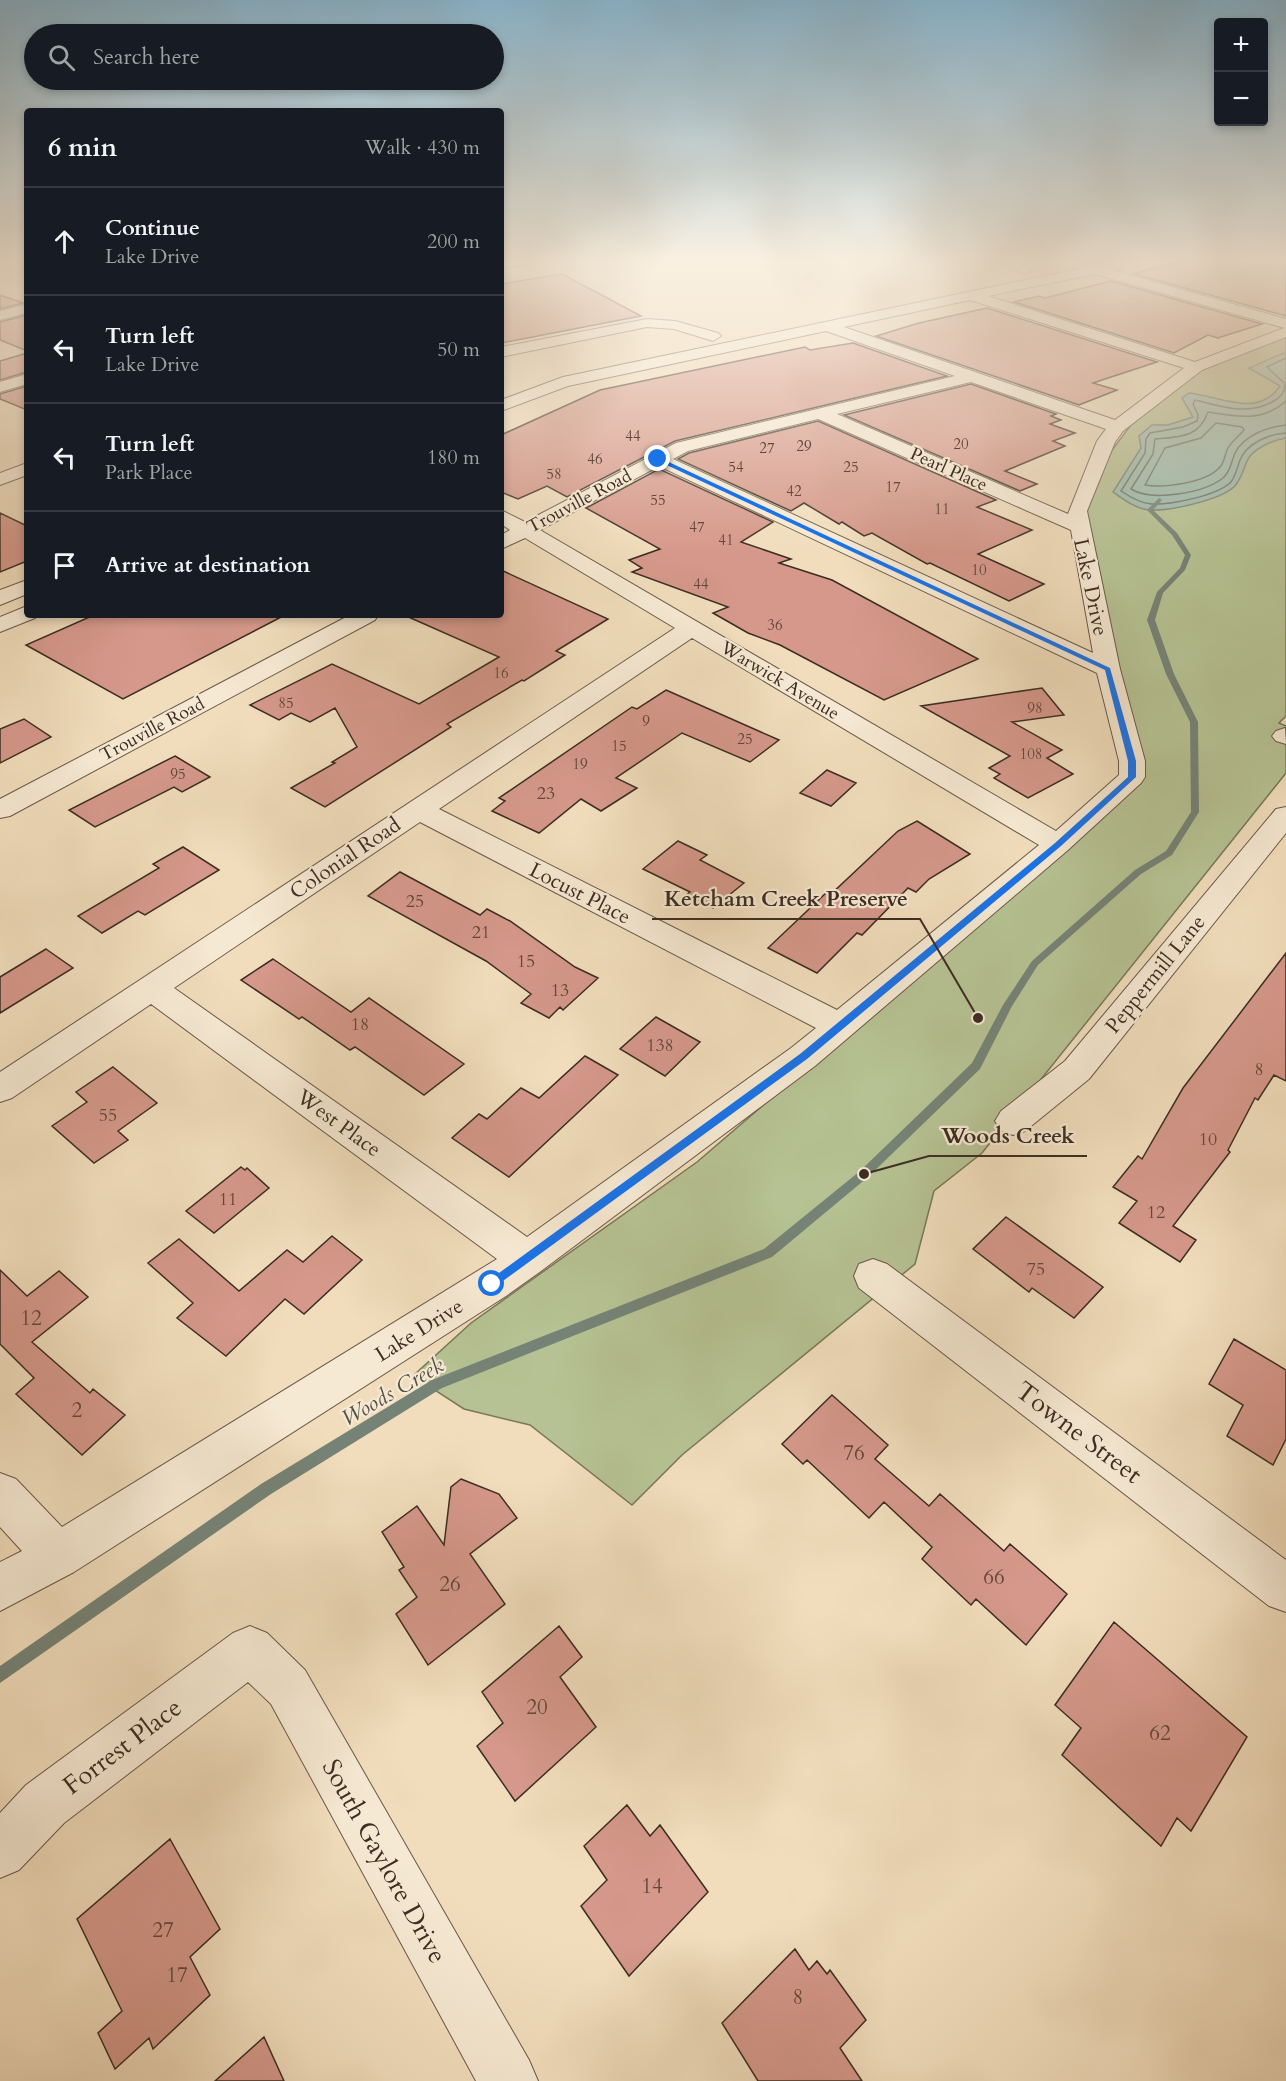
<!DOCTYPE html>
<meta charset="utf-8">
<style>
:root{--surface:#171b24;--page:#20242c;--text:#f1f3f6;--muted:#9ea1a6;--line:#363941}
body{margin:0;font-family:Cardo,serif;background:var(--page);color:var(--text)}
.controls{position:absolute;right:18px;top:18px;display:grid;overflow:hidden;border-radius:6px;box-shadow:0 3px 9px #0003}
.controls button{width:54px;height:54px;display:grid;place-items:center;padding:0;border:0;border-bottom:2px solid var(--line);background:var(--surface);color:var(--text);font:30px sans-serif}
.stop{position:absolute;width:18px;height:18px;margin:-14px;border:4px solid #1a73e8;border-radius:50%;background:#fff}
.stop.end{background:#1a73e8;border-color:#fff;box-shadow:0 2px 6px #0008}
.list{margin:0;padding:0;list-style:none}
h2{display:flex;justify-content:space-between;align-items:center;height:78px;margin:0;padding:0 24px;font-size:26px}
h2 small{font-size:20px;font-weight:400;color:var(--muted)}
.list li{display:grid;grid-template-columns:39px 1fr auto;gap:18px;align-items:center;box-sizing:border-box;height:108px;padding:0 24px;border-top:2px solid var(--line)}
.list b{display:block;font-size:22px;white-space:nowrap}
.list p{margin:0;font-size:20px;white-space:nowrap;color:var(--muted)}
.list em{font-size:20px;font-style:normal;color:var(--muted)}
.icon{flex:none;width:33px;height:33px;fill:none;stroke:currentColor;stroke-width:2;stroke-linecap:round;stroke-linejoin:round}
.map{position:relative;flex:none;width:1286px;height:2081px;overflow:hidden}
.search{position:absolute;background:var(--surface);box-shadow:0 3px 9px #0003;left:24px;top:24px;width:480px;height:66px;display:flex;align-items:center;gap:15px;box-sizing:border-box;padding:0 21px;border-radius:33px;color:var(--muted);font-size:22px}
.panel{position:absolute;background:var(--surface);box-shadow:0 3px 9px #0003;left:24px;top:108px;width:480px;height:510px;border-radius:6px}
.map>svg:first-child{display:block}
</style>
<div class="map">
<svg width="1286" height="2081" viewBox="0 0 1286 2081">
<rect width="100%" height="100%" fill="#f1ddbc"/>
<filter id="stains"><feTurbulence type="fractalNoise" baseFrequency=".00333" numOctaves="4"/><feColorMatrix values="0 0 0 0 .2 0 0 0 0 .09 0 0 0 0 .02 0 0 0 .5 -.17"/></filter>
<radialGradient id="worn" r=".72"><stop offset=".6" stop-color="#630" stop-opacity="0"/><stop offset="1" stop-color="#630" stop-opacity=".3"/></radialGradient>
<!-- green -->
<path fill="#b6c293" stroke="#79785b" stroke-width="1.5" d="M1286,335v381l-7,7 7,3v47l-304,380 -48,38 -19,73 -233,191 -50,50 -102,-80 -66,-16 -51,-33 58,-53 226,-161 447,-384 -60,-270 20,-47 29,-39 70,-55z"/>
<!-- water -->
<path fill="#9bbcae" stroke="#758376" stroke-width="1.5" d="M1286,352v86c-13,2 -34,11 -39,23 -4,10 -5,16 -12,25 -14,14 -65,25 -85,24 -14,-1 -26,-10 -37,-18l28,-44 -2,-12 13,-11h16l25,-8 -11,-19 7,-5c31,3 69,26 91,-7l-31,-18z"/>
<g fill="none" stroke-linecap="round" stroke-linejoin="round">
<!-- shore -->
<path stroke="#6c7468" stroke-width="1.5" d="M1286,358l-19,9 18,17c0,9 -5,14 -13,18 -24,14 -51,4 -77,-2l-2,4 5,11 -1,6 -14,6 -33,6 -4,6 -1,14 -24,38c9,6 19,12 30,13 19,1 66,-8 80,-22 5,-7 6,-14 9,-22 7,-17 29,-26 46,-27
M1286,401c-23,21 -49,16 -78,11 -9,26 -29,25 -53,27l-2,15 -22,35c21,13 73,4 92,-11 8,-7 8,-16 12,-25 9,-18 33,-26 51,-28
M1216,423l26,4 2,3c-5,6 -12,11 -16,18 -4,7 -3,16 -10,21 -14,14 -54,19 -73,16l20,-37 36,-10z"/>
<!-- stream -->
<path fill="#758376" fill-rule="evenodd" d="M1159,498l3,2 -9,10 24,23 14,22 -6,15 -22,23 -8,27 19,54 24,48 1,90 -27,43 -31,19 -103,91 -26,41 -32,63 -112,108 -96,80 -330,131 -171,106 -271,189v-17l261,-182 171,-104 332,-131 96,-78 112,-108 31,-58 29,-44 103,-91 31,-19 25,-39 -1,-90 -24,-48 -19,-54 10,-28 23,-24 5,-13 -13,-20 -25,-25z"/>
</g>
<!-- building -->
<path fill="#d5988a" stroke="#3c2d23" stroke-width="1.5" d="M1174,262h112v54l-152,-42z
M562,274l79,42 -140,27v-59z
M1111,281l151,43 -44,14 -10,-3 -34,18 -160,-51 25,-6 6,2z
M0,295l23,8 -23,6z
M987,308l170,54 -64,21 24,7 -38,15 -203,-69 43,-13z
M27,315v36l-27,-11v-18z
M853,343l94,33 -272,65 -108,56 -20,-11 -29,13 -17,-7v-57l99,-45 205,-43 5,3z
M27,353v19l-27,8v-19z
M971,384l85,30 -5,2 10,4 -11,4 25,9 -22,8 12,5 -60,25 32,13 -17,7 -176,-76z
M27,386v24l-27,-11v-5z
M818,421l178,79 -19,7 55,23 -54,24 66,30 -35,17 -79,-38 -3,1 -55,-31 -8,3 -22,-14 -3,2 -35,-21 -13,8 -113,-52 11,-6z
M659,469l114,53 -32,20 50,17 -12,4 53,17 146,79 -94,41 -104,-55 -32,-12 -35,-20 15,-6 -96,-35 10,-4 -13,-8 31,-11 -74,-41z
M0,513l27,13v35l-27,11z
M501,570l107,49 -52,32 9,4 -41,26 -2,-1 -75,44 4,3 -126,80 -34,-19 44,-25 -3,-1 25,-15 -22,-39 -25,14 -19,-9 -12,7 -29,-15 82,-41 87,40 80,-47 -95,-42h97z
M94,615h191l-162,84 -97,-54z
M1042,688l22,27 -52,7 50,28 -15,8 26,16 -45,24 -34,-20 6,-4 -11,-6 21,-12 -89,-50z
M666,690l113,50 -29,22 -68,-29 -66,45 21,10 -36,23 -20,-12 -42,34 -47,-22 13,-10 -6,-3 133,-91 5,2z
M24,719l27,18 -51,26v-34z
M175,756l35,21 -28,15 -8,-5 -79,40 -26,-17z
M827,770l29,13 -25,23 -31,-13z
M917,821l53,33 -41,25 -13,13 -8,-4 -46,47 -5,-2 -40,40 -49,-25 58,-55 4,2 68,-64z
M678,841l29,14 -7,5 44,23 -31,25 -27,-13 4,-3 -47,-23z
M183,847l36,23 -74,45 -7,-4 -36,22 -24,-17 81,-48 -6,-4z
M400,872l80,43 7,-6 23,12 65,46 23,11 -35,32 -3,-3 -11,11 -28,-15 10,-9 -45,-33 -118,-65z
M46,949l27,19 -73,45v-36z
M1286,953v128l-12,-6 -16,25 -3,-2 -27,52 2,2 -57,74 23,14 -16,22 -61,-39 18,-22 -24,-14 25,-31 4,3 41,-71z
M273,959l78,53 18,-14 95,66 -40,31 -69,-48 -5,3 -48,-33 -3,2 -58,-39z
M656,1017l44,25 -35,34 -45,-27z
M585,1056l33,19 -109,102 -57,-39 27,-24 8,5 34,-31 18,10z
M113,1067l44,36 -39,28 10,9 -34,23 -42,-37 35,-24 -11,-10z
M241,1167l4,3 2,-2 22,20 -55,45 -28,-22z
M1006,1217l97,70 -29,31 -42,-30 -3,4 -56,-43z
M332,1236l30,24 -58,54 -19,-15 -59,57 -49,-38 16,-15 -45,-40 31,-24 60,52 48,-41 16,12z
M0,1270l27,26 32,-25 29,26 -56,45 58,51 3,-4 32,26 -43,40 -66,-61 18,-16 -34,-34z
M1234,1339l52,31v69l-13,26 -46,-29 16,-31 -34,-21z
M832,1395l56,50 -13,14 54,47 11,-12 64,57 6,-7 57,50 -41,51 -50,-46 -5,6 -49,-46 10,-12 -48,-45 -15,16 -62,-58 -4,4 -21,-20z
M461,1479l38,15 18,24 -47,36 35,50 -77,61 -32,-51 21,-17 -18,-27 5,-3 -22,-35 35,-26 27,39 7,-58z
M1114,1622l133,115 -56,94 -14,-13 -16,28 -99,-91 19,-27 -26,-23z
M559,1626l23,31 -22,20 36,50 -81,74 -38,-55 26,-23 -21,-31z
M627,1805l23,31 10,-11 48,67 -79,84 -48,-70 26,-26 -23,-34z
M170,1839l50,90 -30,28 20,38 -57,54 -4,-11 -34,31 -17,-36 24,-22 -45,-92z
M795,1949l14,21 8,-9 10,13 3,-4 36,50 -26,28 22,33h-104l-36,-58z
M264,2037l20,44h-69z"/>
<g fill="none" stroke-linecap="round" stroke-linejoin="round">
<defs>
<path id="minor" d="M501,262h23l-1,3 -22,4z
M997,262h19l16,8 -7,4z
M1111,262h26l-1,3 -24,5 174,49v18l-84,33 -79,61 -8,11 -28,69 33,158 25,92v16l-4,6 -73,67 -253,216 -274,205 -35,25 -432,276 -74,39v-49l22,-11 -22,-24v-54l16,6 46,48 435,-268 -346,-255 -139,94 -12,4v-30l675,-444 -150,-90 -24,11v-14l9,-5 -9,-6v-14l24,12 151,-79 279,-67 -129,-45 -258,55 -67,25v-11l62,-23zM1095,274l186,53 3,1 -89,34 -207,-66zM970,300l214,68 -69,52 -271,-93zM971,382l135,47 -9,12 -29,73 -231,-100zM818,419l253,111 22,123 -420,-194 15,-8zM659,466l438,207 22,88v14l-63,56 -516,-301zM692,638l347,207 -202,165 -398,-201zM420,822l396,206 -25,20 -264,189 -353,-249z
M27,304v9l-27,7v-9z
M647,319l28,2 43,12 3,3 -8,5 -39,-12 -27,-2 -146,30v-10z
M27,374v10l-27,8v-10z
M27,463v12l-27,10v-12z
M27,580v14l-27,11v-15z
M27,606v9h10l-2,3 -35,14v-15z
M350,615h28l-3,5 -365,196 -10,2v-19z
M1285,728l1,16 -10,-3 -4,-5 4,-5z
M1286,807v26l-197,246 -64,52 -12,4 -12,-4 -6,-10 6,-10 64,-50 211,-252z
M873,1259l14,5 399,296v52l-17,-6 -410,-318 -5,-12 5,-12z
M250,1626l17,7 38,37 224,390 9,21h-62l-205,-377 -23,-22 -184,141 -45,47 -19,8v-65l26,-28 207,-152z"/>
</defs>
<!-- minor casing -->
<use href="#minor" stroke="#695949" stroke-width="2"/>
<!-- minor -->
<use href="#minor" fill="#f6e9d3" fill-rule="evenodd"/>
</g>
<!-- sky -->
<linearGradient id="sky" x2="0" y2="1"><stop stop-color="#89b7d1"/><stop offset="0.47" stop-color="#f9f0e1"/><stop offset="1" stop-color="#f9f0e1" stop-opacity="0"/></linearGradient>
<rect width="1286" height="554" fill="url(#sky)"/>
<!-- route -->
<path fill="#1a73e8" d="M658,457l452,211 26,93v16l-75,69 -254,213 -315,230 -4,-1v-7l312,-227 255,-211 73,-66v-16l-23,-91 -449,-210z"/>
<g text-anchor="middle" stroke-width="4.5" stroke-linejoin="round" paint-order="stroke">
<!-- far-number labels -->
<g font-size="15" fill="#62483d">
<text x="633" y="441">44</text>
<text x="961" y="449">20</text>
<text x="804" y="451">29</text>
<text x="767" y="453">27</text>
<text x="595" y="464">46</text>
<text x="736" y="472">54</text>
<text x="851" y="472">25</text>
<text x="554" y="479">58</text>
<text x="893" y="492">17</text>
<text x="794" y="496">42</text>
<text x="658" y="505">55</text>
<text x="942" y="514">11</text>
<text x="697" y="532">47</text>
<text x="726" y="545">41</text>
<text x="979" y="575">10</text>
<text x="701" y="589">44</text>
<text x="775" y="630">36</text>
<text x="501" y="678">16</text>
<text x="286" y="708">85</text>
<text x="1035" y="713">98</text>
<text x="646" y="726">9</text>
<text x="745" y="744">25</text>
<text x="619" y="751">15</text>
<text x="1031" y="759">108</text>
<text x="580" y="769">19</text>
<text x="178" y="779">95</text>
</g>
<!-- far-street labels -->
<g font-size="18" fill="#3c2d23" stroke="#f6e9d3">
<text transform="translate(949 469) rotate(24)" y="6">Pearl Place</text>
<text transform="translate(579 501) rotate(-28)" y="6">Trouville Road</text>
<text transform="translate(780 680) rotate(31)" y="6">Warwick Avenue</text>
<text transform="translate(152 729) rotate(-28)" y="6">Trouville Road</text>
</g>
<!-- number labels -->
<g font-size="18" fill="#62483d">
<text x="546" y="799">23</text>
<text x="415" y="907">25</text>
<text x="481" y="938">21</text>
<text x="526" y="967">15</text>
<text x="560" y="996">13</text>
<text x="360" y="1030">18</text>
<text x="660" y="1051">138</text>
<text x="1259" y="1075">8</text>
<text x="108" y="1121">55</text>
<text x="1208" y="1145">10</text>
<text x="228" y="1205">11</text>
<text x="1156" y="1218">12</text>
<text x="1036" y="1275">75</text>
</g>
<!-- street labels -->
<g font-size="21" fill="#3c2d23" stroke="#f6e9d3">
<text transform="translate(1091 587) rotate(78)" y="7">Lake Drive</text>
<text transform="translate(345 858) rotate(-34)" y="7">Colonial Road</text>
<text transform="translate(580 893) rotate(27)" y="7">Locust Place</text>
<text transform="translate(1155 974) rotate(-51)" y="7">Peppermill Lane</text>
<text transform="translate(339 1123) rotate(36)" y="7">West Place</text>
<text transform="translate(419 1330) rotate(-32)" y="7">Lake Drive</text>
</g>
<!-- near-number labels -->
<g font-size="21" fill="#62483d">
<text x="31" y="1325">12</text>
<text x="77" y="1417">2</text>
<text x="854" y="1460">76</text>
<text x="994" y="1584">66</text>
<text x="450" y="1591">26</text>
<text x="537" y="1714">20</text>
<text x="1160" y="1740">62</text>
<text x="652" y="1893">14</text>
<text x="163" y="1937">27</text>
<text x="177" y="1982">17</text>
<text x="798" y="2004">8</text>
</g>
<!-- water labels -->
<g font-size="22" font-style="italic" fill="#545146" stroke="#f6e9d3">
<text transform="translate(392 1391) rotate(-30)" y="8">Woods Creek</text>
</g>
<!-- near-street labels -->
<g font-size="26" fill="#3c2d23" stroke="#f6e9d3">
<text transform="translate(1079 1432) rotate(37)" y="9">Towne Street</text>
<text transform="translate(122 1746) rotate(-37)" y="9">Forrest Place</text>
<text transform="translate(385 1861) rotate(61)" y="9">South Gaylore Drive</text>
</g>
</g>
<!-- callouts -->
<path fill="none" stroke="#3c2d23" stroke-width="2" d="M978 1018L920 919H652M864 1174L929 1156H1087"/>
<g fill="#3c2d23" stroke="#f6e9d3" stroke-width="2">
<circle cx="978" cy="1018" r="6"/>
<circle cx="864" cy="1174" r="6"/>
</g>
<g font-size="22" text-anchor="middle" font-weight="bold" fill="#3c2d23" stroke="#f6e9d3" stroke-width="4.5" stroke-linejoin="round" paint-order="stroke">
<text x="786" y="906">Ketcham Creek Preserve</text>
<text x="1008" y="1143">Woods Creek</text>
</g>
<rect width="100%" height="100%" filter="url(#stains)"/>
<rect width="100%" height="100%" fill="url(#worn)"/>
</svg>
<div class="controls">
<button>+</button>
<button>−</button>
</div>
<div class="stop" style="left:492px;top:1284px"></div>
<div class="stop end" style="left:658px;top:459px"></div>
<div class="search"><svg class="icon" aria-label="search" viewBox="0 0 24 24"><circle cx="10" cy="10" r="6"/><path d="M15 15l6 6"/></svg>Search here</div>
<section class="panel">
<h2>6 min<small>Walk · 430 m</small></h2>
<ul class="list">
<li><svg class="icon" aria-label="ahead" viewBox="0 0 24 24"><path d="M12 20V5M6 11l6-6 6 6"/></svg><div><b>Continue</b><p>Lake Drive</p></div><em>200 m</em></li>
<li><svg class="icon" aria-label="left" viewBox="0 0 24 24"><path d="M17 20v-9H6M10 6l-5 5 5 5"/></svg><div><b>Turn left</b><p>Lake Drive</p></div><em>50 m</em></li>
<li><svg class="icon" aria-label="left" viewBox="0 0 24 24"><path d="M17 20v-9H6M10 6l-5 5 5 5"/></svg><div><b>Turn left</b><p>Park Place</p></div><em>180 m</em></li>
<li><svg class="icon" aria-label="arrive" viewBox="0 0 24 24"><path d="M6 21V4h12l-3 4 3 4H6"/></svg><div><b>Arrive at destination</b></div></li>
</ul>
</section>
</div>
